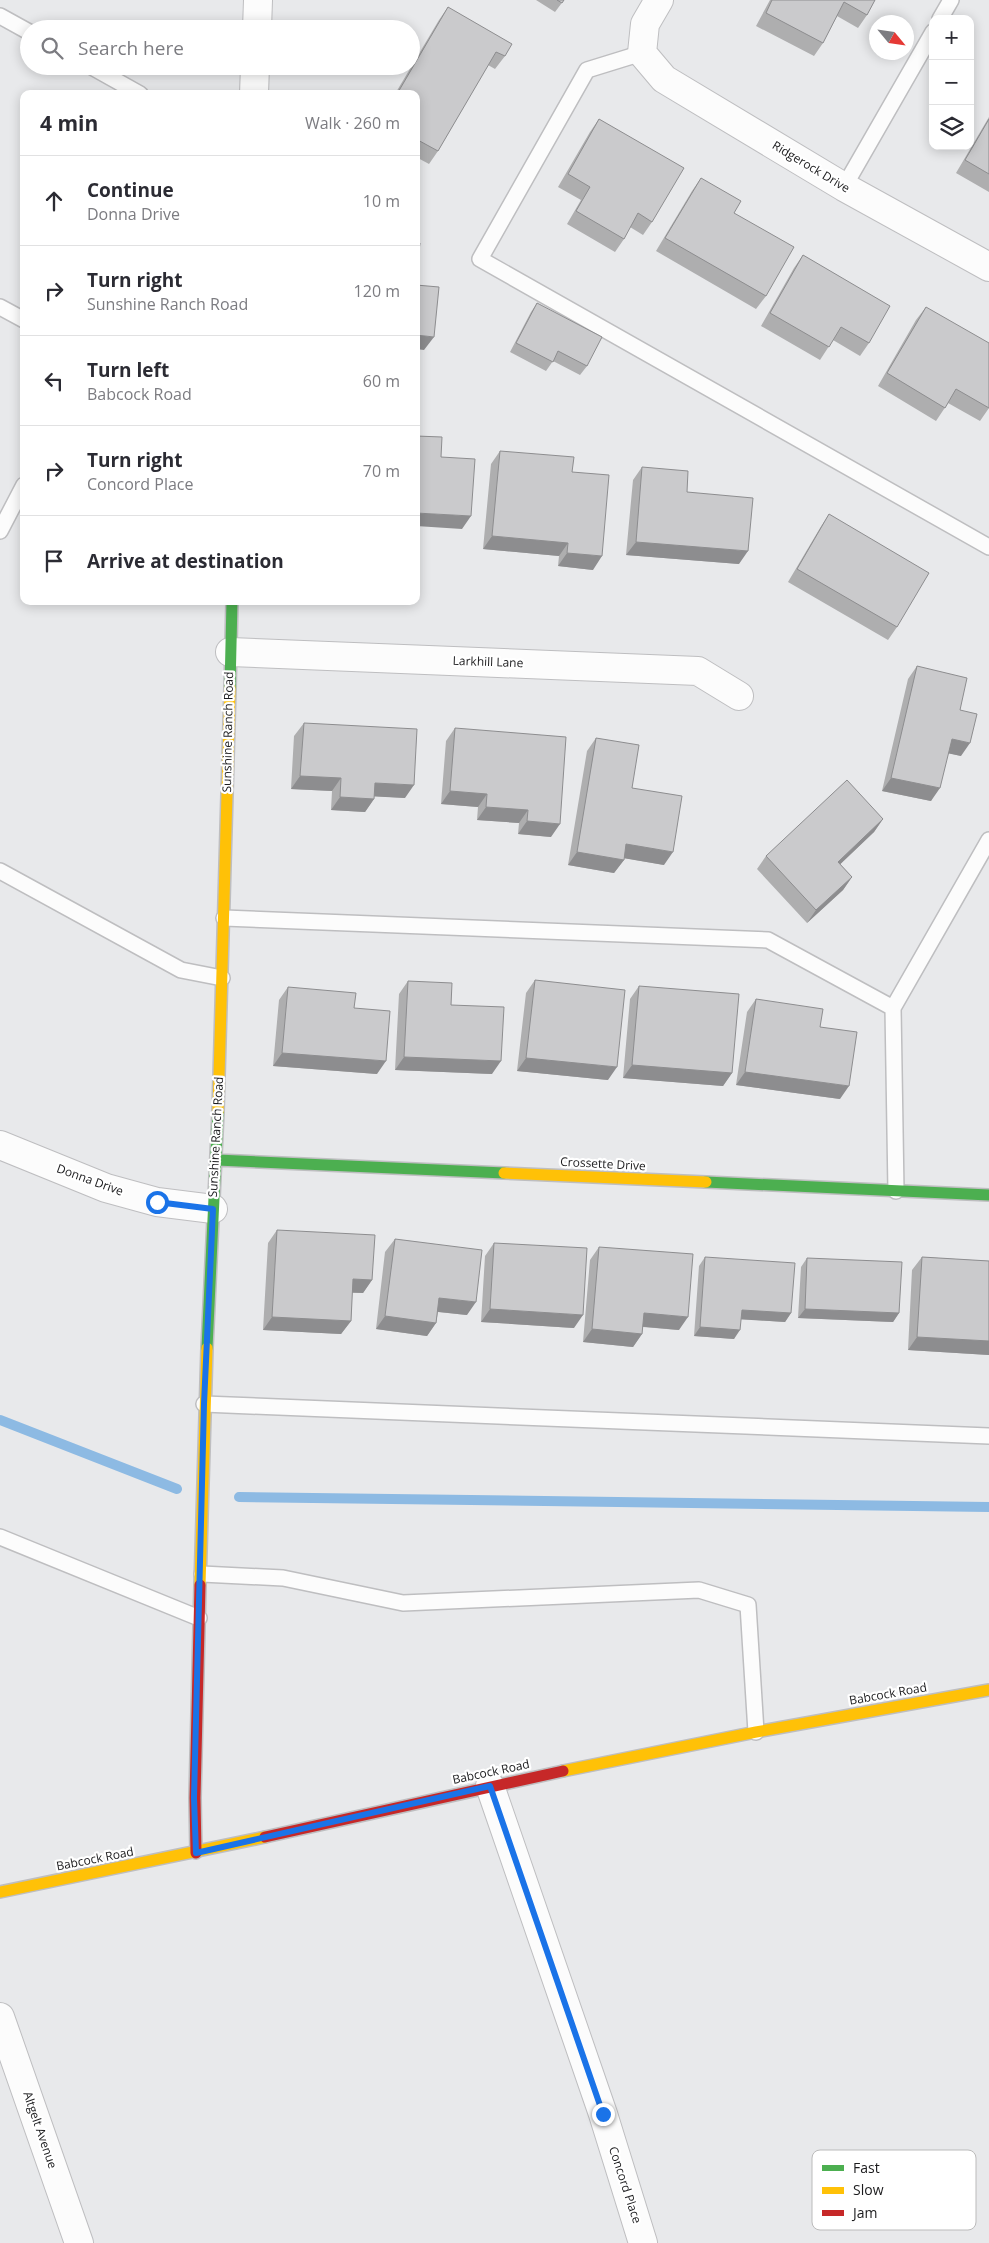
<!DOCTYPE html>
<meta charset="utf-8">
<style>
:root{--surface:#fff;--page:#f2f2f3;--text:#2b2b33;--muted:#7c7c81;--line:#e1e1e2}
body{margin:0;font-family:"Open Sans",sans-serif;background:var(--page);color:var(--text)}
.controls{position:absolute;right:15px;top:15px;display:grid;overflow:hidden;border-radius:10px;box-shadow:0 2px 12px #0003}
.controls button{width:45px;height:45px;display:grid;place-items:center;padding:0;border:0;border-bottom:1px solid var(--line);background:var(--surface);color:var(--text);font:25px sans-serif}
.compass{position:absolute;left:869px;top:15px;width:45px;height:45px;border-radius:50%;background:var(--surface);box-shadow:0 2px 12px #0003;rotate:119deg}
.stop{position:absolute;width:15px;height:15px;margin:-11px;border:4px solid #1a73e8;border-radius:50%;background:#fff}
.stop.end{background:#1a73e8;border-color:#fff;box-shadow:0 1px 5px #0008}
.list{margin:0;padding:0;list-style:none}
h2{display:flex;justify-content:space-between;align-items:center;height:65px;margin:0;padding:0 20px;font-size:21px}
h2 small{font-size:16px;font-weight:400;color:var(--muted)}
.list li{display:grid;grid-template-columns:32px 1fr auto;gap:15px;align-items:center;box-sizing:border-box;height:90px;padding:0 20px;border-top:1px solid var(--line)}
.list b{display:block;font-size:19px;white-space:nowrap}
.list p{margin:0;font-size:16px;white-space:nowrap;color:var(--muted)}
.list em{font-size:16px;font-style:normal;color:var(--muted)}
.icon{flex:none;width:28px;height:28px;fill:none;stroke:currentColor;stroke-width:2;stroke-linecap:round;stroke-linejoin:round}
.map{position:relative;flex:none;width:989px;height:2243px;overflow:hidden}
.search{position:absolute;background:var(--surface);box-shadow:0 2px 12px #0003;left:20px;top:20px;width:400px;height:55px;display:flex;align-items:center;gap:12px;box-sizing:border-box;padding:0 18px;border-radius:28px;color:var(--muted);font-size:19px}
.panel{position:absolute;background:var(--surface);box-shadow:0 2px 12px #0003;left:20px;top:90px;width:400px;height:515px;border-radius:10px}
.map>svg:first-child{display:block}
</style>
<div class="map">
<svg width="989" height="2243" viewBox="0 0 989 2243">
<rect width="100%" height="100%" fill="#e8e9eb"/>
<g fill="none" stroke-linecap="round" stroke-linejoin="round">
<!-- stream -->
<path stroke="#8dbae3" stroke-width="10" d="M0,1420l177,69
M239,1497l750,10"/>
<defs>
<path id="lane" d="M0,16l29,16
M940,19l11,-19
M642,53l-55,17 -107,189 509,288
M90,66l50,28
M844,187l89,-155
M0,307l24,13
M0,531l24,-46
M0,871l181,99 41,8
M224,918l544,22 125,68
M896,1191l-3,-183 96,-168
M204,1404l785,32
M0,1537l199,81
M202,1574l81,4 120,25 296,-13 49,15 8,127"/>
<path id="street" d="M659,0l-14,24 -3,29 22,26 180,108 145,80
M257,29l1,-29
M254,94l1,-28
M230,652l468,19 41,25
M0,1145l106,43 51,14 56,7
M490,1786l113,328 40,129
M0,2017l79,226"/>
<path id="fast" d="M230,688l2,-87
M217,1160l287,13
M706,1182l283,13
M207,1348l11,-236"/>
<path id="slow" d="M218,1112l12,-424
M504,1173l202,9
M200,1585l7,-237
M563,1771l193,-39 233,-42
M0,1892l265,-55"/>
<path id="jam" d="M265,1837l298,-66
M196,1853l-1,-55 5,-213"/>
</defs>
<!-- lane casing -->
<use href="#lane" stroke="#bebec0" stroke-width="18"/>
<!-- street casing -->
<use href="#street" stroke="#bebec0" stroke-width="30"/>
<!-- fast casing -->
<use href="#fast" stroke="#bebec0" stroke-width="14"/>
<!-- slow casing -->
<use href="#slow" stroke="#bebec0" stroke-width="14"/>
<!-- jam casing -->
<use href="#jam" stroke="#bebec0" stroke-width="14"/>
<!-- lane -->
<use href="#lane" stroke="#fcfcfc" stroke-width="15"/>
<!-- street -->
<use href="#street" stroke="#fcfcfc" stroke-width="28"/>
<!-- fast -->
<use href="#fast" stroke="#4caf50" stroke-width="11"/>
<!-- slow -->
<use href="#slow" stroke="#ffc107" stroke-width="11"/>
<!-- jam -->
<use href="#jam" stroke="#c62828" stroke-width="11"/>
</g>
<!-- wall -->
<path fill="#aeaeaf" d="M536,0h28l-9,12z
M770,0h105l-8,15 -9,13 -21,-12 -14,27 -9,13 -58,-30z
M448,7l57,49 -10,13 -7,-4 -50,86 -9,13 -13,-7v-63h-21l44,-74z
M989,117v75l-33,-19z
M599,119l53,103 -9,13 -13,-8 -6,12 -9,13 -48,-28 14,-24 -23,-13 32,-55z
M701,178l33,35 32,83 -10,13 -100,-58 36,-60z
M803,255l66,88 -9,13 -27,-16 -13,20 -59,-34 33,-58z
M537,303l50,63 -7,9 -27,-14 -7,10 -36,-19 21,-40z
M926,307l63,101 -9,13 -32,-18 -12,18 -58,-35 38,-66z
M500,451l72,21 21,98 -35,-4 1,-10 -76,-7 8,-85z
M642,467l45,25 52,72 -113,-9 7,-75z
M829,514l68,113 -9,13 -100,-58 32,-54z
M917,666l43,44 1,46 -13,-3 -17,48 -49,-10 26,-112z
M304,723l101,75 -31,-2v3l-9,13 -34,-2 1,-19 -41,-2 3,-53z
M455,728l96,109 -33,-3 1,-11 -42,-3 1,-13 -37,-3 5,-63z
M596,738l36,50 32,77 -40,-7v2l-10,13 -46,-8 19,-114z
M883,819l-9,13 -34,32 12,13 -9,13 -36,33 -50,-54 9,-13z
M535,980l73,100 -91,-9 9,-78z
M408,981l43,24 41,69 -97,-4 4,-76z
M639,986l93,87 -9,13 -100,-8 7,-79z
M288,987l66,21 23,66 -104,-8 6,-66z
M756,999l84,100 -104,-14 11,-73z
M277,1230l95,50 -9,13h-11l-1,28 -10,13 -78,-4 5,-87z
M395,1239l72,76 -29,-3 -2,11 -9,13 -51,-7 9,-77z
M494,1243l80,85 -93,-6 4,-66z
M599,1247l80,83 -36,-3 -1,7 -9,13 -50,-5 7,-82z
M705,1257l86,56 -6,9 -44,-3 -7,20 -40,-3 5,-70z
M922,1257l67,4v94l-81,-5 4,-80z
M807,1258l92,55 -6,9 -95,-4 3,-51z"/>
<!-- shaded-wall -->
<path fill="#8d8d8f" d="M416,335l18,2 -10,13 -8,-1z
M416,513l55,3 -9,13 -46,-3z
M492,536l76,7 -9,13 -76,-7z
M636,542l112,9 -9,13 -113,-9z
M567,553l35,3 -9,14 -35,-4z
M952,739l18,4 -9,13 -19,-4z
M300,776l41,2 -9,13 -41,-2z
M891,778l49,10 -9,13 -49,-10z
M375,783l39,2 -9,13 -39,-2z
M450,791l37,3 -9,13 -37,-3z
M340,797l34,2 -9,13 -34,-2z
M486,807l42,3 -9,13 -42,-3z
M883,819l-9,13 -45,43 9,-13z
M527,821l33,3 -9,13 -33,-3z
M626,844l47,8 -9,13 -47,-8z
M577,852l47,8 -10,13 -46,-8z
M852,877l-9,13 -36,33 9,-13z
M282,1053l104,8 -9,13 -104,-8z
M404,1057l97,4 -9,13 -97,-4z
M526,1058l91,9 -9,13 -91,-9z
M632,1065l100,8 -9,13 -100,-8z
M745,1072l104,14 -9,13 -104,-14z
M353,1279l19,1 -9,13 -19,-1z
M439,1298l37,4 -9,13 -37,-4z
M490,1309l93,6 -9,13 -93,-6z
M805,1309l94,4 -6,9 -95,-4z
M742,1310l49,3 -6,9 -50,-3z
M644,1313l44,4 -9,13 -44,-4z
M385,1316l51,7 -9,13 -51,-7z
M272,1317l79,4 -10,13 -78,-4z
M700,1327l40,3 -6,9 -40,-3z
M592,1329l50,5 -9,13 -50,-5z
M917,1337l72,4v14l-81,-5z"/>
<!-- building -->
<path fill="#cacacc" stroke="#8d8d8f" d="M557,0h7l-2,3z
M772,0h103l-8,15 -23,-13 -21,41 -57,-30z
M448,7l64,37 -7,12 -9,-4 -58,99 -22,-12v-45h-19z
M599,119l85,49 -32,54 -14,-9 -14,26 -48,-28 14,-24 -22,-13z
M989,119v55l-24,-14z
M701,178l40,23 -7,12 60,34 -28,49 -101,-58z
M416,243h4l-4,31z
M803,255l87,51 -21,37 -28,-16 -12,20 -59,-34z
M416,285l23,2 -5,50 -18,-2z
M537,303l65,34 -15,29 -29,-15 -5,11 -37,-19z
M926,307l63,36v65l-33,-19 -11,19 -58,-35z
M416,436l26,1 -1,20 34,2 -4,57 -55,-3z
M500,451l74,6 -2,15 37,3 -7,81 -35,-3 1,-10 -76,-7z
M642,467l46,4 -1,21 66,6 -5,53 -112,-9z
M829,514l100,59 -32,54 -100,-58z
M917,666l50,12 -7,32 17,4 -7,29 -18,-4 -12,49 -49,-10z
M304,723l113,6 -3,56 -39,-2 -1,16 -34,-2 1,-19 -41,-2z
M455,728l111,9 -6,87 -33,-3 1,-11 -42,-3 1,-13 -37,-3z
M596,738l43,7 -7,43 50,8 -9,56 -47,-8 -2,16 -47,-8z
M847,780l36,39 -45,43 14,15 -36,33 -50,-54z
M535,980l90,10 -8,77 -91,-9z
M408,981l44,2 -1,22 53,2 -3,54 -97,-4z
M639,986l100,8 -7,79 -100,-8z
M288,987l68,6 -2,15 36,3 -4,50 -104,-8z
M756,999l67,10 -3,18 37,5 -8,54 -104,-14z
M277,1230l98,5 -3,45 -19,-1 -2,42 -79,-4z
M395,1239l87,11 -6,52 -37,-4 -3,25 -51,-7z
M494,1243l93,5 -4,67 -93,-6z
M599,1247l94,7 -5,63 -44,-4 -2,21 -50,-5z
M705,1257l90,6 -4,50 -49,-3 -2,20 -40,-3z
M922,1257l67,4v80l-72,-4z
M807,1258l95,4 -3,51 -94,-4z"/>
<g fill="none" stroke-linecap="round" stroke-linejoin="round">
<!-- route -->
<path stroke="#1a73e8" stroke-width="6" d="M157,1202l56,7 -9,195 -10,394 2,55 294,-67 113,328"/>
</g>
<g text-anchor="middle" stroke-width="4.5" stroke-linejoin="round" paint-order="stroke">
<!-- street labels -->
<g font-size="12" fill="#1b1b1d" stroke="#fff">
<text transform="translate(811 167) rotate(31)" y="4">Ridgerock Drive</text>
<text transform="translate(488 662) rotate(2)" y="4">Larkhill Lane</text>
<text transform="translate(228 732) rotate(-89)" y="4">Sunshine Ranch Road</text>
<text transform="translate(216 1137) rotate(-87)" y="4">Sunshine Ranch Road</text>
<text transform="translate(603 1164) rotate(3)" y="4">Crossette Drive</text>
<text transform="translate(90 1180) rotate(20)" y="4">Donna Drive</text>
<text transform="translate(888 1694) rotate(-10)" y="4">Babcock Road</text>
<text transform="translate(491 1772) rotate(-12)" y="4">Babcock Road</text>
<text transform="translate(95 1859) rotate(-11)" y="4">Babcock Road</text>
<text transform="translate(40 2130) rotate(71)" y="4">Altgelt Avenue</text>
<text transform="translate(625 2185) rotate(72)" y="4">Concord Place</text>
</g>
</g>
<!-- legend -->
<rect x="812" y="2150" width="164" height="80" rx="8" fill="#fff" stroke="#bbb" stroke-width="1"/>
<rect x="822" y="2165" width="22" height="6" fill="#4caf50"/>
<rect x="822" y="2187" width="22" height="7" fill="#ffc107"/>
<rect x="822" y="2210" width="22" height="6" fill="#c62828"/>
<g font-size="14" fill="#1b1b1d">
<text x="853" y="2173">Fast</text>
<text x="853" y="2195">Slow</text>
<text x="853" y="2218">Jam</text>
</g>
</svg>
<div class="controls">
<button>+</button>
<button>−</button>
<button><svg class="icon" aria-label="layers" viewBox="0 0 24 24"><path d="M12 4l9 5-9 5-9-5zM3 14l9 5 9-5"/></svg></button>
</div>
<svg class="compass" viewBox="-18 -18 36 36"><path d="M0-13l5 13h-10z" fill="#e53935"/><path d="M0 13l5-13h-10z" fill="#7c7c81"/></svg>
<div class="stop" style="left:157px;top:1202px"></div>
<div class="stop end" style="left:603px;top:2114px"></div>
<div class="search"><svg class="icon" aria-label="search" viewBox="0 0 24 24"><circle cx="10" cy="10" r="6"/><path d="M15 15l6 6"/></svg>Search here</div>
<section class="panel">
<h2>4 min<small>Walk · 260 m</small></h2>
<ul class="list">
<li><svg class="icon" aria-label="ahead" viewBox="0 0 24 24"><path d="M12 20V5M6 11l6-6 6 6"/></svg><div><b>Continue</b><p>Donna Drive</p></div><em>10 m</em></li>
<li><svg class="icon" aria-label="right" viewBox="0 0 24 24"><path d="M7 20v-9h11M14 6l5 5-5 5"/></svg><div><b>Turn right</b><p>Sunshine Ranch Road</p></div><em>120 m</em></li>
<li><svg class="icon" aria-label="left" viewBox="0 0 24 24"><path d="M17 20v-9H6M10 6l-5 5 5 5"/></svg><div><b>Turn left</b><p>Babcock Road</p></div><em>60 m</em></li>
<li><svg class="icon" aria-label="right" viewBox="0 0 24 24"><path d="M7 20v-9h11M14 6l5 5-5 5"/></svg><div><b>Turn right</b><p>Concord Place</p></div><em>70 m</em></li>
<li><svg class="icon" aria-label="arrive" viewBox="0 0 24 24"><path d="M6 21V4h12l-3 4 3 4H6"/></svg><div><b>Arrive at destination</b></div></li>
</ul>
</section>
</div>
